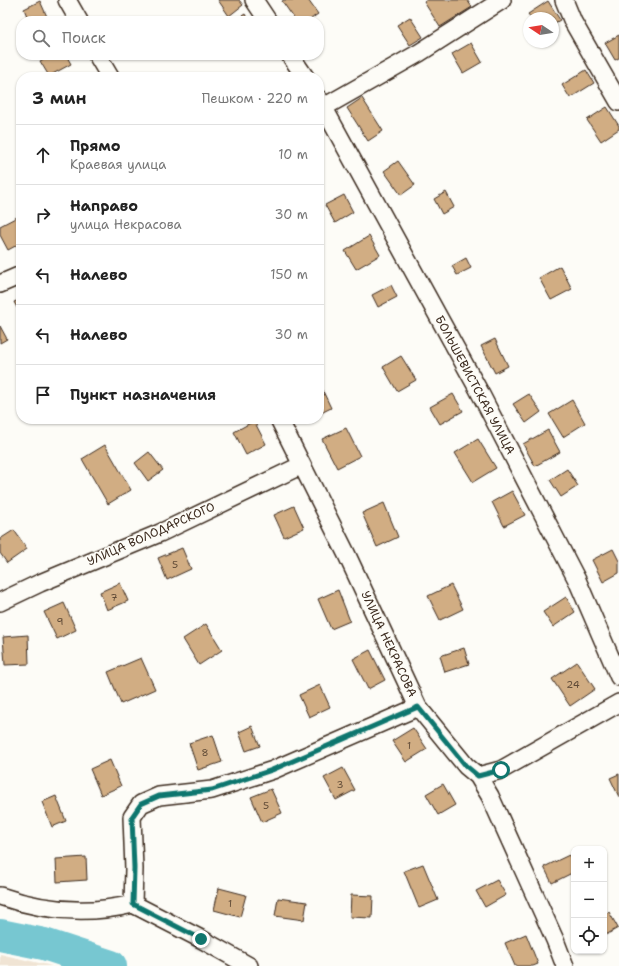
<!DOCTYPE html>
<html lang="ru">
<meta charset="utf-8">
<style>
:root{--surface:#fff;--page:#f2f2f2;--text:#222;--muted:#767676;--line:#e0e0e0}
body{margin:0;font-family:"Shantell Sans",sans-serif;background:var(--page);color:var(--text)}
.controls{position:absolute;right:12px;bottom:12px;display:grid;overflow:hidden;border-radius:8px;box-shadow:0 1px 3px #0004}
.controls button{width:36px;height:36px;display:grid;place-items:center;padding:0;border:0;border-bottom:1px solid var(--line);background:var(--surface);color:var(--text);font:20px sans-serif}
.compass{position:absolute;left:523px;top:12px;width:36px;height:36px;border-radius:50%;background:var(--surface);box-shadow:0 1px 3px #0004;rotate:282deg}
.stop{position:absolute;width:12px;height:12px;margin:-9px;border:3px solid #0f766e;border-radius:50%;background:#fff}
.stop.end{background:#0f766e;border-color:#fff;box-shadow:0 1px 4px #0008}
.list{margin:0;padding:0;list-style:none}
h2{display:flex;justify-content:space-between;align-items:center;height:52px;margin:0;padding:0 16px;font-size:17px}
h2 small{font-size:13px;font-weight:400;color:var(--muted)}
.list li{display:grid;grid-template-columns:26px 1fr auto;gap:12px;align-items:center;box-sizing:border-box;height:60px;padding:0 16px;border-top:1px solid var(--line)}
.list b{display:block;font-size:15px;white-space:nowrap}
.list p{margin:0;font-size:13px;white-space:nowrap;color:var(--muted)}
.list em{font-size:13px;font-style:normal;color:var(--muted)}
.icon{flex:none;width:22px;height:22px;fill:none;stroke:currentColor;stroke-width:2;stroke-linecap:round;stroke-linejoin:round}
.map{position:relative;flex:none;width:619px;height:966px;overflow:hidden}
.search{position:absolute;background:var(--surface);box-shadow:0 1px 3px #0004;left:16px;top:16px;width:308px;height:44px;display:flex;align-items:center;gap:10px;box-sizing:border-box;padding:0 14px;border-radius:16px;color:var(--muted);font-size:15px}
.panel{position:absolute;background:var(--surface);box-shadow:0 1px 3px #0004;left:16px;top:72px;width:308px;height:352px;border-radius:16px}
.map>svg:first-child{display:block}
</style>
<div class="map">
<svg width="619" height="966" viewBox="0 0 619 966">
<rect width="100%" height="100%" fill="#fdfcf7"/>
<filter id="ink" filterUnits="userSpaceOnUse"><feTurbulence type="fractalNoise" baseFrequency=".025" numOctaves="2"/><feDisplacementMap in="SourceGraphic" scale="8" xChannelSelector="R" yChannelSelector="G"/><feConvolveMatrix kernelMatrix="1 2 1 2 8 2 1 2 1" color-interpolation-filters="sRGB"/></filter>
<g filter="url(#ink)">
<!-- built -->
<path fill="#f0e4d4" d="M0,954l52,12h-52z"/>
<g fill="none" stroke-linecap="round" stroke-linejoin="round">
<!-- river -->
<path stroke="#77c7d1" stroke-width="32" d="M0,935l44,9 67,22"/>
</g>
<!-- building -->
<path fill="#d1ad83" stroke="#3b2a1e" d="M218,0h21l4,5 -14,11z
M284,0h24l10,14 -10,7h-12l-14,-20z
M427,0h40l5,7 -32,20 -16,-25z
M40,1l9,20h-20l-5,-12z
M548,1l12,19 -7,4v-6h-22l-3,-4z
M245,14l4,7h-15z
M410,17l13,20 -13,8 -13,-20z
M619,35v23l-4,2 -10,-17z
M471,43l11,19 -19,11 -11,-19z
M51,55h15l5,9 -22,12 -9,-15z
M586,70l8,13 -24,15 -8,-13z
M362,98l21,33 -15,10 -21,-33z
M607,107l12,19v3l-18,12 -14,-21z
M398,161l17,24 -14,10 -17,-24z
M446,192l8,15 -12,7 -8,-15z
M344,195l9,17 -18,11 -10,-18z
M21,215v28l-13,7 -8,-15v-9z
M369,236l11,19 -24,14 -11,-18z
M466,258l5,10 -14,7 -5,-9z
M560,266l12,23 -21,11 -12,-22z
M391,285l6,12 -19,10 -6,-12z
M21,299v16l-7,-13z
M0,326l7,13 -7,4z
M495,339l13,27 -13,7 -14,-27z
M401,356l15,24 -19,11 -14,-24z
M321,387l10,21 -12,6v-26z
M453,394l10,17 -23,13 -10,-17z
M529,394l12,18 -15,11 -13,-19z
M572,400l13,23 -22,14 -14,-23z
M254,421l12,23 -20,11 -12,-23z
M346,428l14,28 -23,12 -15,-29z
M548,430l12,22 -25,14 -12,-22z
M478,439l18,29 -23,14 -18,-29z
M105,445l26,45 -23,14 -26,-45z
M149,452l14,18 -15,11 -13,-18z
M567,469l11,17 -17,11 -11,-17z
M512,491l13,24 -21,11 -12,-24z
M384,503l14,34 -21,10 -15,-34z
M294,506l10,22 -20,9 -10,-22z
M14,530l13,19 -20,14 -7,-10v-14z
M182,548l9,21 -24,11 -9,-22z
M613,549l6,12v12l-16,9 -11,-22z
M120,583l8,18 -21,9 -7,-18z
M451,585l12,24 -23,11 -12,-24z
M338,590l12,31 -19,8 -13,-30z
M566,597l9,15 -22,15 -10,-15z
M64,603l12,27 -19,9 -13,-27z
M206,624l16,26 -23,15 -16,-26z
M28,635l1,29 -24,1 -2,-28z
M464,648l5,16 -24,8 -5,-16z
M370,650l15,30 -17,9 -15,-30z
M141,658l14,31 -34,15 -13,-32z
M577,662l18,27 -25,17 -18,-27z
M320,685l10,22 -21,10 -10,-22z
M252,726l8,20 -14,5 -7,-19z
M413,728l14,21 -21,13 -14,-21z
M213,735l9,27 -24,8 -9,-27z
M110,760l11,26 -20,9 -11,-26z
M343,768l12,22 -19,10 -12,-22z
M619,774v23l-9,-19z
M443,784l12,21 -17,10 -12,-21z
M271,789l11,24 -20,9 -11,-25z
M56,796l10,25 -14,6 -10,-25z
M569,855l5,9v8l-22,11 -8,-16z
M86,857l1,23 -30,2 -1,-23z
M423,864l15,36 -19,8 -15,-37z
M497,880l9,15 -21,12 -9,-16z
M219,888l27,7 -6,22 -26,-7z
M351,895l22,1 -1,22 -22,-1z
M278,898l29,4 -3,18 -29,-4z
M609,912l9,16 -14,8v-21z
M526,934l12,30 -5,2h-18l-10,-23z"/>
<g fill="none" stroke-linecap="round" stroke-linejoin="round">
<defs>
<path id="street" d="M67,0l12,21
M254,0l14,21
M564,0l9,22 46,80
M97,55l13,22
M290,55l15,22
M319,99l159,290 99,191 42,97
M324,107l95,-54 83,-53
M0,284l21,-9
M279,419l67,134 72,154 48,59 12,10 12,20 65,144 10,26
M0,602l40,-19 120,-50 142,-68
M478,776l23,-6 118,-67
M0,896c43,15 88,19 133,8l68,35 48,27
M133,904l1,-35 -2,-52 9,-13 18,-8 53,-6 61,-20 145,-63"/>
</defs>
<!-- street casing -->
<use href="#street" stroke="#3b2a1e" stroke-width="20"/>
<!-- street -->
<use href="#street" stroke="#fdfcf7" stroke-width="17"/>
</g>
</g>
<g fill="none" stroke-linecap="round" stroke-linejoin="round" filter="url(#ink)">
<!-- route -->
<path stroke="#0f766e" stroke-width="5" d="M201,939l-68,-35 1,-36 -2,-51 9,-13 18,-8 53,-6 60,-20 146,-63 48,59 12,10 23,-6"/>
</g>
<g text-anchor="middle" stroke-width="3.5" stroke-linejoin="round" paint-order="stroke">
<!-- number labels -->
<g font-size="10" fill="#604b37">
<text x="175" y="568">5</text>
<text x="114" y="601">7</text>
<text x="60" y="625">9</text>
<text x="573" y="688">24</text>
<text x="409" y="749">1</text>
<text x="205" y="756">8</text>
<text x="340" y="788">3</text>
<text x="266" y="809">5</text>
<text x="230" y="907">1</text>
</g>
<!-- street labels -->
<g font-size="12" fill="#3b2a1e" stroke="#fdfcf7">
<text transform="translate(475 385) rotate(62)" y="4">БОЛЬШЕВИСТСКАЯ УЛИЦА</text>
<text transform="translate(151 534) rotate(-24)" y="4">УЛИЦА ВОЛОДАРСКОГО</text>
<text transform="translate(389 644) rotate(65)" y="4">УЛИЦА НЕКРАСОВА</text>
</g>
</g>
</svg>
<div class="controls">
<button>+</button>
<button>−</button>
<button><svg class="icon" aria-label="locate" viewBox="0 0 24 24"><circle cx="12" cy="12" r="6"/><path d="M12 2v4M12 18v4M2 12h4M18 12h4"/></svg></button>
</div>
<svg class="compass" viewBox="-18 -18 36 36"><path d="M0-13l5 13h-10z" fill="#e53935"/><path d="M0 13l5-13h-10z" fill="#767676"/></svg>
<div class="stop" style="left:501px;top:770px"></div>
<div class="stop end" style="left:201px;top:939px"></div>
<div class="search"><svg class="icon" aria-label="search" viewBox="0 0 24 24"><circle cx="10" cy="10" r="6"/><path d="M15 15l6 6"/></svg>Поиск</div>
<section class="panel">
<h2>3 мин<small>Пешком · 220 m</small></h2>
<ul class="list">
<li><svg class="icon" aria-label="ahead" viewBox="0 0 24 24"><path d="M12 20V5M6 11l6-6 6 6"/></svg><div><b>Прямо</b><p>Краевая улица</p></div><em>10 m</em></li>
<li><svg class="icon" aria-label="right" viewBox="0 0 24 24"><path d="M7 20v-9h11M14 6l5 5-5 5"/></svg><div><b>Направо</b><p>улица Некрасова</p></div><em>30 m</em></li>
<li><svg class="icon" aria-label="left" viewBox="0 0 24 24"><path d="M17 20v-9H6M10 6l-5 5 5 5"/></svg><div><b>Налево</b></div><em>150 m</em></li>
<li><svg class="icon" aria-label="left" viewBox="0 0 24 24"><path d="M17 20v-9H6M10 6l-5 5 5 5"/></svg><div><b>Налево</b></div><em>30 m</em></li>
<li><svg class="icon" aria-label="arrive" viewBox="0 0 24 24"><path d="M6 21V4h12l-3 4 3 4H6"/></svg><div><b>Пункт назначения</b></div></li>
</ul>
</section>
</div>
